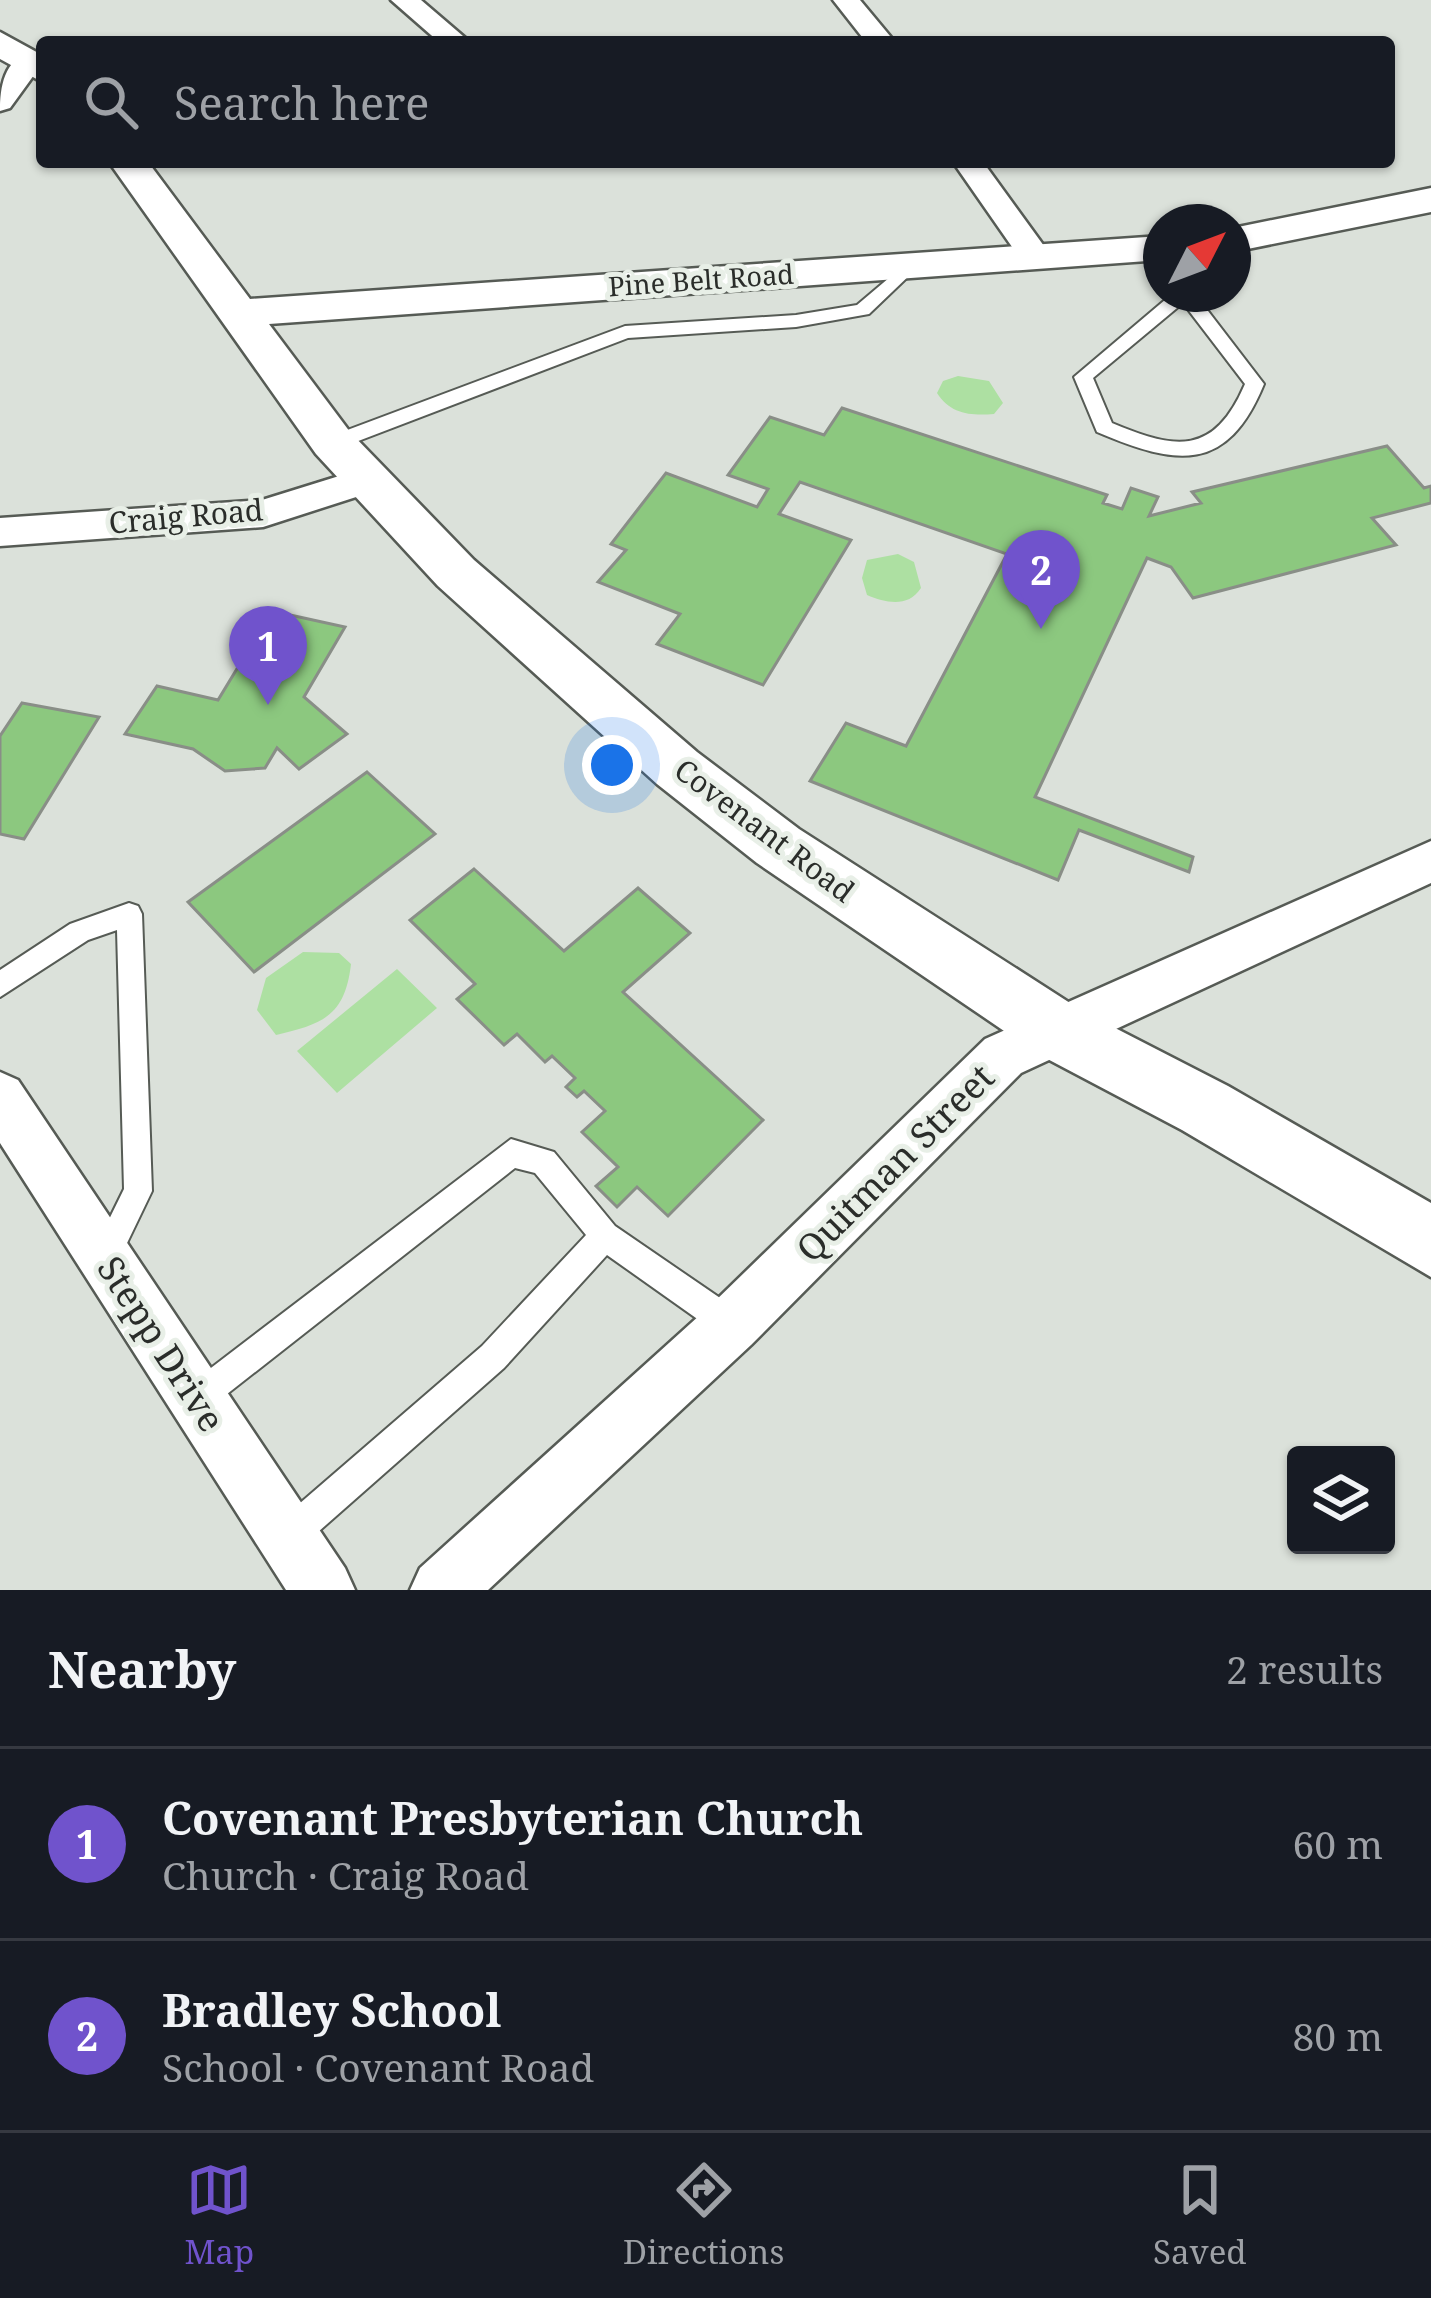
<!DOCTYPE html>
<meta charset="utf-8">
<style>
:root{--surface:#171b24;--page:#20242c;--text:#f1f3f6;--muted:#9ea1a6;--line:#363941;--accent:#7053cc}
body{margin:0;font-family:"Noto Serif",serif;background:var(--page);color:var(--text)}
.controls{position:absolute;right:36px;bottom:36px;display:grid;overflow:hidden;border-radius:12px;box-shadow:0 3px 9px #0004}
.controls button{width:108px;height:108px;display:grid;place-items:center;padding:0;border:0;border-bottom:3px solid var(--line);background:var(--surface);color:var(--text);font:60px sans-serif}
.compass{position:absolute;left:1143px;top:204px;width:108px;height:108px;border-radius:50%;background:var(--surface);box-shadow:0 3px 9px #0004;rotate:48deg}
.you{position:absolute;left:612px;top:765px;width:42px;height:42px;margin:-30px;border:9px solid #fff;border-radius:50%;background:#1a73e8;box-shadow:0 0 0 18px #1a73e833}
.badge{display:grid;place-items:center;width:78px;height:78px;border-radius:50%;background:var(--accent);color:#fff;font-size:39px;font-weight:700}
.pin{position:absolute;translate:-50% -99px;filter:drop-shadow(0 3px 6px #0008)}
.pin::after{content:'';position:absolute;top:63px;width:42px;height:36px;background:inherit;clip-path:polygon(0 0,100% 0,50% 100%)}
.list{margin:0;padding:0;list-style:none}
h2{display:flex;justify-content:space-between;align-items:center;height:156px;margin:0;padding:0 48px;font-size:51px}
h2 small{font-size:39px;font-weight:400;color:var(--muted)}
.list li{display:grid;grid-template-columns:78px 1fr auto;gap:36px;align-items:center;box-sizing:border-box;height:192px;padding:0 48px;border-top:3px solid var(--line)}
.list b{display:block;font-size:45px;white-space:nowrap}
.list p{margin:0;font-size:39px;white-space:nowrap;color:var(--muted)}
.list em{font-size:39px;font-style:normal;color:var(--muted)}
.icon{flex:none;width:66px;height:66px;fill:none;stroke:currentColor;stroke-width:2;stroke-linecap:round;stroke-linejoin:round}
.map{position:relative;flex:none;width:1431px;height:1590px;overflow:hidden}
.search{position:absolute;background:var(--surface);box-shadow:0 3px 9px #0004;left:36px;right:36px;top:36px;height:132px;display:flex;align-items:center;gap:30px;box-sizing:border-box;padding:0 42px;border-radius:12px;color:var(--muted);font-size:45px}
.sheet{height:540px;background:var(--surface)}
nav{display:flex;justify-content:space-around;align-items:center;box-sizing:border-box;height:168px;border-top:3px solid var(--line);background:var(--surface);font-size:33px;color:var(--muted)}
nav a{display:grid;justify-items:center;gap:6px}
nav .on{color:var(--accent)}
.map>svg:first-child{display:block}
</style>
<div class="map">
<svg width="1431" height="1590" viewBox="0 0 1431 1590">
<rect width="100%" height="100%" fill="#dbe1da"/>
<!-- green -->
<path fill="#ade0a2" d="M958,376l31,5 14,22 -9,11c-23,2 -44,0 -57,-21l6,-12z
M898,554l16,8 7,26c-13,20 -35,15 -54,7l-5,-17 5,-18z
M303,952l36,1 12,11c-6,52 -28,60 -75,71l-19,-25 9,-32z
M397,969l40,39 -100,85 -40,-42z"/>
<!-- building -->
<path fill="#8cc87f" stroke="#898e87" stroke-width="3" d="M842,408l265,87 -4,8 19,6 9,-21 27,9 -9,19 52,-13 -9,-11 195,-46 37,42 7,-2v17l-59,15 24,27 -203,53 -22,-31 -24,-9 -112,239 158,60 -4,15 -110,-42 -21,50 -248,-99 36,-58 60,23 101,-192 -207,-72 -21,32 72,26 -88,145 -106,-41 23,-30 -82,-32 28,-32 -15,-6 55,-71 91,34 11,-18 -40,-14 42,-58 54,18z
M272,611l73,16 -41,70 43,37 -48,35 -22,-21 -12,20 -40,3 -32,-22 -68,-15 32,-48 61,14z
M22,703l77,14 -75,122 -24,-5v-98z
M367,772l68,62 -181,138 -66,-70z
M474,869l90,82 74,-63 52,45 -67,59 140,128 -95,96 -31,-29 -20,20 -21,-21 22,-19 -36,-35 23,-21 -21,-20 -7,6 -11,-10 9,-9 -23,-22 -7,6 -28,-28 -13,11 -47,-46 18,-15 -65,-64z"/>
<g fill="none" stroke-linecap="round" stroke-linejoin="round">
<defs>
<path id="service" d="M909,261l9,5 -3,4 -46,44 -73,13 -168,11 -288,110h-14l-3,-5 3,-5 299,-112 171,-11 61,-10z
M1172,294h23l69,90c-37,90 -87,82 -167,48l-23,-55zM1183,303l62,81c-31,72 -69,66 -133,39l-19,-45z
M129,903l9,3 4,8 10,277 -36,75 -10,5 -10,-5 -5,-10 33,-67 -7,-259 -29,10 -88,57v-27l70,-46z
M511,1139l43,13 61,74 127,87 4,11 -4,11 -11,4 -11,-4 -113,-80 -103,113 -203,179 -12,5 -12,-5 -5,-12 5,-12 205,-177 104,-111 -51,-62 -20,-5 -307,241 -11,5 -11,-5 -5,-11 5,-11z"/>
<path id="minor" d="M391,0h30l49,42h-31z
M833,0h27l35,42h-29z
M31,52l10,2 1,10 -32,44 -10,3c0,-24 4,-52 31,-59z
M953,162h30l69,95 -4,7h-24z
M368,467l13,4 6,9 -6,9 -118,38 -263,19v-28l262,-18z
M1431,841v42l-410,190 -270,272 -263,245h-78l10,-22 291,-263 274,-266z
M0,1072l18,8 327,488 10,22h-69l-286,-447z"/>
<path id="tertiary" d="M0,32l42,23v27l-42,-23z
M109,162h39l102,137 911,-63v24l-892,64 81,108 124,128 223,192 102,77 285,183 144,74 203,117v74l-249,-147 -144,-76 -281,-191 -100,-79 -219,-198 -122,-132z
M1431,188v24l-198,40v-24z"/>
</defs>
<!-- service casing -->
<use href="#service" stroke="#565b55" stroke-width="4"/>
<!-- minor casing -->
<use href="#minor" stroke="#565b55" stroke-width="5"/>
<!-- tertiary casing -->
<use href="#tertiary" stroke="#565b55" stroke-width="5"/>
<!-- service -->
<use href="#service" fill="#fff" fill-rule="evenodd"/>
<!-- minor -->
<use href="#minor" fill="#fff" fill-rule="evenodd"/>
<!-- tertiary -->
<use href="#tertiary" fill="#fff" fill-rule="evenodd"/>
</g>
<g text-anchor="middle" stroke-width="10" stroke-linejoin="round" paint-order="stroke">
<!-- far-street labels -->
<g font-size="27" fill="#2a2d2a" stroke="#e8efe7">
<text transform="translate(701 281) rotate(-4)" y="9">Pine Belt Road</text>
</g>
<!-- street labels -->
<g font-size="30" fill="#2a2d2a" stroke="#e8efe7">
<text transform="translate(186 517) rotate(-5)" y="10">Craig Road</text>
<text transform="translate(764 831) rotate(37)" y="10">Covenant Road</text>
</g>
<!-- near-street labels -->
<g font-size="36" fill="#2a2d2a" stroke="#e8efe7">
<text transform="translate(895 1163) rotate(-45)" y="13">Quitman Street</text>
<text transform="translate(161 1344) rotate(57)" y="13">Stepp Drive</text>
</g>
</g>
</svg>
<div class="controls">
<button><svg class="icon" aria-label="layers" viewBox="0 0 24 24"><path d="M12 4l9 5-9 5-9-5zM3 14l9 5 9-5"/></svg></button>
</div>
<svg class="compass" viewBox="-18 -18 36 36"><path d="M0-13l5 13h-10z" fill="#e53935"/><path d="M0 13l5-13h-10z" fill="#9ea1a6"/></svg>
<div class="you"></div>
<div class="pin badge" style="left:268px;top:705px">1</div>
<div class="pin badge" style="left:1041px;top:629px">2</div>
<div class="search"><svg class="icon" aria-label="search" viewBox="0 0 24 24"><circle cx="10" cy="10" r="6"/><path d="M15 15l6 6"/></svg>Search here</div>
</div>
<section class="sheet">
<h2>Nearby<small>2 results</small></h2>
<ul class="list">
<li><span class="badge">1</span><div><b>Covenant Presbyterian Church</b><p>Church · Craig Road</p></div><em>60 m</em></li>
<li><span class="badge">2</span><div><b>Bradley School</b><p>School · Covenant Road</p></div><em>80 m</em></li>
</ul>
</section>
<nav>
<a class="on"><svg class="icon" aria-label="map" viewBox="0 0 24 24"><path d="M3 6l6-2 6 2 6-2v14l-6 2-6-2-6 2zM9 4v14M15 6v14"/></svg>Map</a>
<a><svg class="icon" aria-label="directions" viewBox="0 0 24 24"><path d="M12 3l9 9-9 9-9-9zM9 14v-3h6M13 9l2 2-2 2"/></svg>Directions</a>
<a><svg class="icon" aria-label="saved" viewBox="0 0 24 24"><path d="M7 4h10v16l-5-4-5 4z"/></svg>Saved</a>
</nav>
